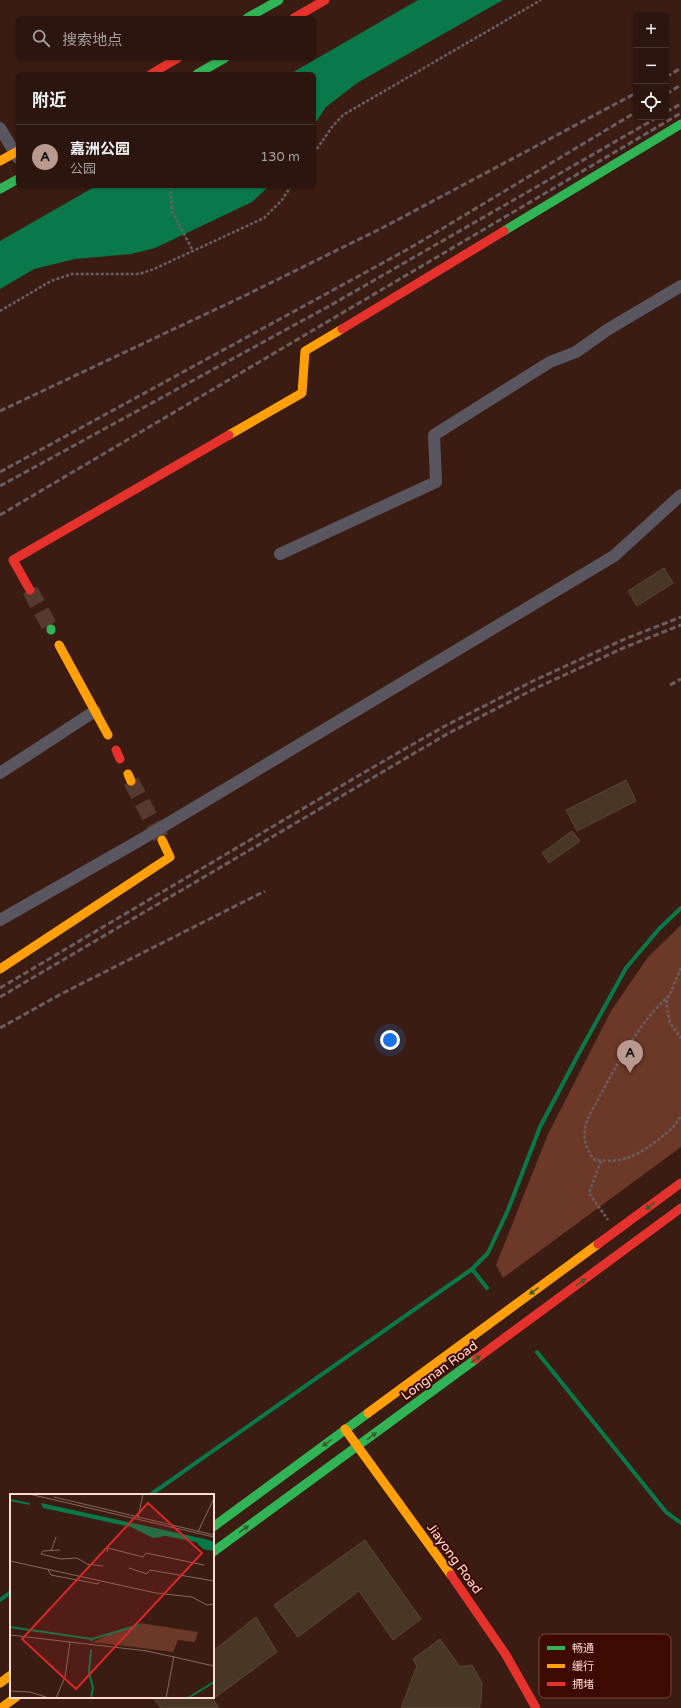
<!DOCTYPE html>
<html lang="zh">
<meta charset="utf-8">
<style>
:root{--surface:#2c150e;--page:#38221c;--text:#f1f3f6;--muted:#a69f9e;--line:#48342e;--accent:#b9988e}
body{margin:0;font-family:"Varela Round","Noto Sans SC",sans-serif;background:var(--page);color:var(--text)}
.controls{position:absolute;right:12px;top:12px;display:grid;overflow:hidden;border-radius:6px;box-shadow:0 1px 3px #0004}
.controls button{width:36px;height:36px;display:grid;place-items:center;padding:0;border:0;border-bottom:1px solid var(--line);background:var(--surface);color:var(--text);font:20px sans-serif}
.you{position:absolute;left:390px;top:1040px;width:14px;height:14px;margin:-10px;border:3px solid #fff;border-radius:50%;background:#1a73e8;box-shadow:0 0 0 6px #1a73e833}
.badge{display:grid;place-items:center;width:26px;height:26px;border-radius:50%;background:var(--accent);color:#111;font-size:13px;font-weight:700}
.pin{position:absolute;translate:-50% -33px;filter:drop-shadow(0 1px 2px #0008)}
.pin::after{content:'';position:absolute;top:21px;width:14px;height:12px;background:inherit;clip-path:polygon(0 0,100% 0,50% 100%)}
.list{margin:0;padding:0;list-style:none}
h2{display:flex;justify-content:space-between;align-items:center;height:52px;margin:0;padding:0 16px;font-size:17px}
h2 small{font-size:13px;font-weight:400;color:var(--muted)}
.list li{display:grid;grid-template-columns:26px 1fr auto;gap:12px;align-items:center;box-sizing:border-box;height:64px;padding:0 16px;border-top:1px solid var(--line)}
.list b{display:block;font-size:15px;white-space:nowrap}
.list p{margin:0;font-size:13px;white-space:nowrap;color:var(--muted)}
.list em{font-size:13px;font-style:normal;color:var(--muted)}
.icon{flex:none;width:22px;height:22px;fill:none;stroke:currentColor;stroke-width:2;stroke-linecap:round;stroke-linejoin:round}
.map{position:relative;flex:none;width:681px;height:1708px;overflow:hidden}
.search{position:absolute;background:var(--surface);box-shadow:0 1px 3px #0004;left:16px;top:16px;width:300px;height:44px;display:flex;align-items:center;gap:10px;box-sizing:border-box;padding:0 14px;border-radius:6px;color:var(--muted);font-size:15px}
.panel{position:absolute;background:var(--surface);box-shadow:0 1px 3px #0004;left:16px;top:72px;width:300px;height:116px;border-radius:6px}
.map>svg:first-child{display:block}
</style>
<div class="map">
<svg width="681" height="1708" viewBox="0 0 681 1708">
<rect width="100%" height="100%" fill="#3a1c13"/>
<!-- green -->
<path fill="#6c3828" d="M681,925v222l-178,131 -7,-13 52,-131 63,-123 37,-54z"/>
<!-- water -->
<path fill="#09794a" d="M418,0h85l-146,83 -31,24 -12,18v-51h-24z
M96,186h173l-17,16 -97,46 -24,6 -56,5 -41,10 -34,20v-48z"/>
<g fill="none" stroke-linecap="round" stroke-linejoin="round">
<!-- stream -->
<path stroke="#09794a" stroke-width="4" d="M472,1269l16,-16 20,-43 32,-83 38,-72 48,-87 33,-39 22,-21
M537,1352l129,160 15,11
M150,1495l322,-226 15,19
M0,1600l11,-8"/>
</g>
<!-- building -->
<path fill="#483725" stroke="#5a4731" d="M664,568l9,15 -36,23 -9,-15z
M626,780l10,21 -59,30 -11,-21z
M572,831l8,10 -31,22 -7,-10z
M365,1540l56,79 -28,21 -34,-49 -61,46 -24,-32z
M256,1617l21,35 -64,47 6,9h-58l-9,-11h60l1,2v-48z
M440,1639l20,28 12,-2 10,18 -1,18 -2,7h-78l16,-42 -4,-7z"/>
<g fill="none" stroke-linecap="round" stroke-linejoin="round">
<!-- secondary-tunnel -->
<path stroke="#57392f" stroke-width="16" stroke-dasharray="16 8" stroke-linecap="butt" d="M30,590l21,39
M131,781l31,59"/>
<!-- path -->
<path stroke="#696063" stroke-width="2.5" stroke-dasharray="3 2" stroke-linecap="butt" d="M314,153l18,-26 11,-12 198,-115
M170,186l2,25 21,40
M0,311l51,-30 21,-7h67l15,-5 110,-51 18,-18 9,-14
M681,968l-15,35 4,20 11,15
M669,996c-28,24 -52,68 -69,100 -4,8 -10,16 -13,25 -5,14 -2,29 8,39 29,3 40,-3 63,-20 10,-8 17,-13 23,-24
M601,1161l-12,32 19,27"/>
<!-- street -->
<path stroke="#59565f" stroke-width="12" d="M0,128l18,30
M280,554l156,-72 -2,-47 116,-73 26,-10 31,-22 74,-44
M0,773l95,-62
M0,920l142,-81 472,-283 67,-61"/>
<!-- fast -->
<path stroke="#30b455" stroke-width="9" d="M247,18l32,-18
M197,74l28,-16
M0,189l18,-10
M504,231l177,-107
M51,629v1
M213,1527l155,-114
M213,1552l263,-193"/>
<!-- slow -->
<path stroke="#ff9f0a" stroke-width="9" d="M0,161l18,-10
M229,435l73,-42 3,-42 37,-22
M59,645l49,90
M128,774l3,7
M0,969l170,-112 -8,-17
M368,1413l230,-169
M345,1429l106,146
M0,1683l11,-8
M1,1708l15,-11"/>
<!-- jam -->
<path stroke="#e5322d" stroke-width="9" d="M294,18l31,-18
M151,74l27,-16
M342,329l162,-98
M30,590l-17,-30 216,-125
M116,750l4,9
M598,1244l83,-61
M476,1359l205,-151
M451,1575l55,80 30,53"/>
<!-- rail -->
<path stroke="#6a5e60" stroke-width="3" stroke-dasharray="6 3" stroke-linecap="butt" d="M666,77l15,-9
M666,94l15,-9
M666,112l15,-8
M0,411l244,-115 140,-69 252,-134
M0,472l410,-224 226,-136
M0,486l331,-181 327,-188
M0,515l681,-402
M670,685l11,-6
M0,988l358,-212 85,-49 92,-47 90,-41 56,-22
M0,997l447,-263 91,-47 90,-41 53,-21
M0,1028l61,-34 204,-103"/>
</g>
<!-- one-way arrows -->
<defs><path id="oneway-solid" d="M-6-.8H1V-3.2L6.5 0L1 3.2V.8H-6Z"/></defs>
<g fill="#375e2a">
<use href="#oneway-solid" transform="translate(650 1206) rotate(144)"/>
<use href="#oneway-solid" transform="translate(581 1282) rotate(-36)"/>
<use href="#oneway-solid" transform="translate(534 1291) rotate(144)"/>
<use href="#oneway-solid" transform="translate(476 1359) rotate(-36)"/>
<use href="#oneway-solid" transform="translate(372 1436) rotate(-36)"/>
<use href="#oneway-solid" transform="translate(327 1443) rotate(144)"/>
<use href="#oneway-solid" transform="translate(244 1529) rotate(-36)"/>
</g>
<g text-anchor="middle" stroke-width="4" stroke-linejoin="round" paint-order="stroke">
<!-- street labels -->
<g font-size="13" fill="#fedbd0" stroke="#3e0900">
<text transform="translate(439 1370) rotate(-36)" y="5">Longnan Road</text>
<text transform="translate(455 1558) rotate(54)" y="5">Jiayong Road</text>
</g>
</g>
<!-- overview -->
<g transform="translate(10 1494)">
<rect width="204" height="204" fill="#3a1c13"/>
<path d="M130,129l58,9 -3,10 -17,-2 -5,12 -80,-10 29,-13 17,-3z" fill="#6c3828"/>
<path d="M31,9l164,36 9,3v9l-11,-2 -7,-7 -30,-6 -13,2 -22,-11 -88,-19z" fill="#09794a"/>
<path fill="none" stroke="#09794a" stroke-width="2" d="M0,6l20,4M0,133l82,12 -1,2M82,145l47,-14M81,156l-2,22 4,16 -2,10M178,204l26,-16"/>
<path fill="none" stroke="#88685f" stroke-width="1" d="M19,0l185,43M44,3l160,38M128,24l5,-24M188,38l16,-34M41,57l5,-14M97,58l1,-4 35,9 3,-4 58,12M31,60l20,5 16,-1 10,6 16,2M31,60l2,-3 17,-1M0,67l146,32 36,4 15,8 7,-1M119,74l18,6 3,-4 64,11M38,75l3,6 47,9 1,-2M0,141l137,16 67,15M0,197l20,1 19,6M46,204l9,-21 5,-35M156,204l8,-42"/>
<path fill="#d62828" fill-opacity="0.15" stroke="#d62828" stroke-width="2" d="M138,9l54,50 -126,136 -54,-50z"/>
<rect width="204" height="204" fill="none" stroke="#fedbd0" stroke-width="2"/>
</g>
<!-- legend -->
<rect x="539" y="1634" width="132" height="64" rx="6" fill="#3e0900" stroke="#78483e" stroke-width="1"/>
<rect x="547" y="1646" width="18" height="4" fill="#30b455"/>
<rect x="547" y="1664" width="18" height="4" fill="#ff9f0a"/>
<rect x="547" y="1682" width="18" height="4" fill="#e5322d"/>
<g font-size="11" fill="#fedbd0">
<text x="572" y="1652">畅通</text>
<text x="572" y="1670">缓行</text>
<text x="572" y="1688">拥堵</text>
</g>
</svg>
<div class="controls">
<button>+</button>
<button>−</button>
<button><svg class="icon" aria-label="locate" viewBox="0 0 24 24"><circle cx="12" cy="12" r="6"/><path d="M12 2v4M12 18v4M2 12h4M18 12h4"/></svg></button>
</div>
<div class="you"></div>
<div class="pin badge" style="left:630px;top:1073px">A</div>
<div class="search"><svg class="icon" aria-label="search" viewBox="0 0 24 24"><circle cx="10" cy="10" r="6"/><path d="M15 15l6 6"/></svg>搜索地点</div>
<section class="panel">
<h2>附近<small></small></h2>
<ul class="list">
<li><span class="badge">A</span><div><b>嘉洲公园</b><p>公园</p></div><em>130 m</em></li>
</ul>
</section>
</div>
